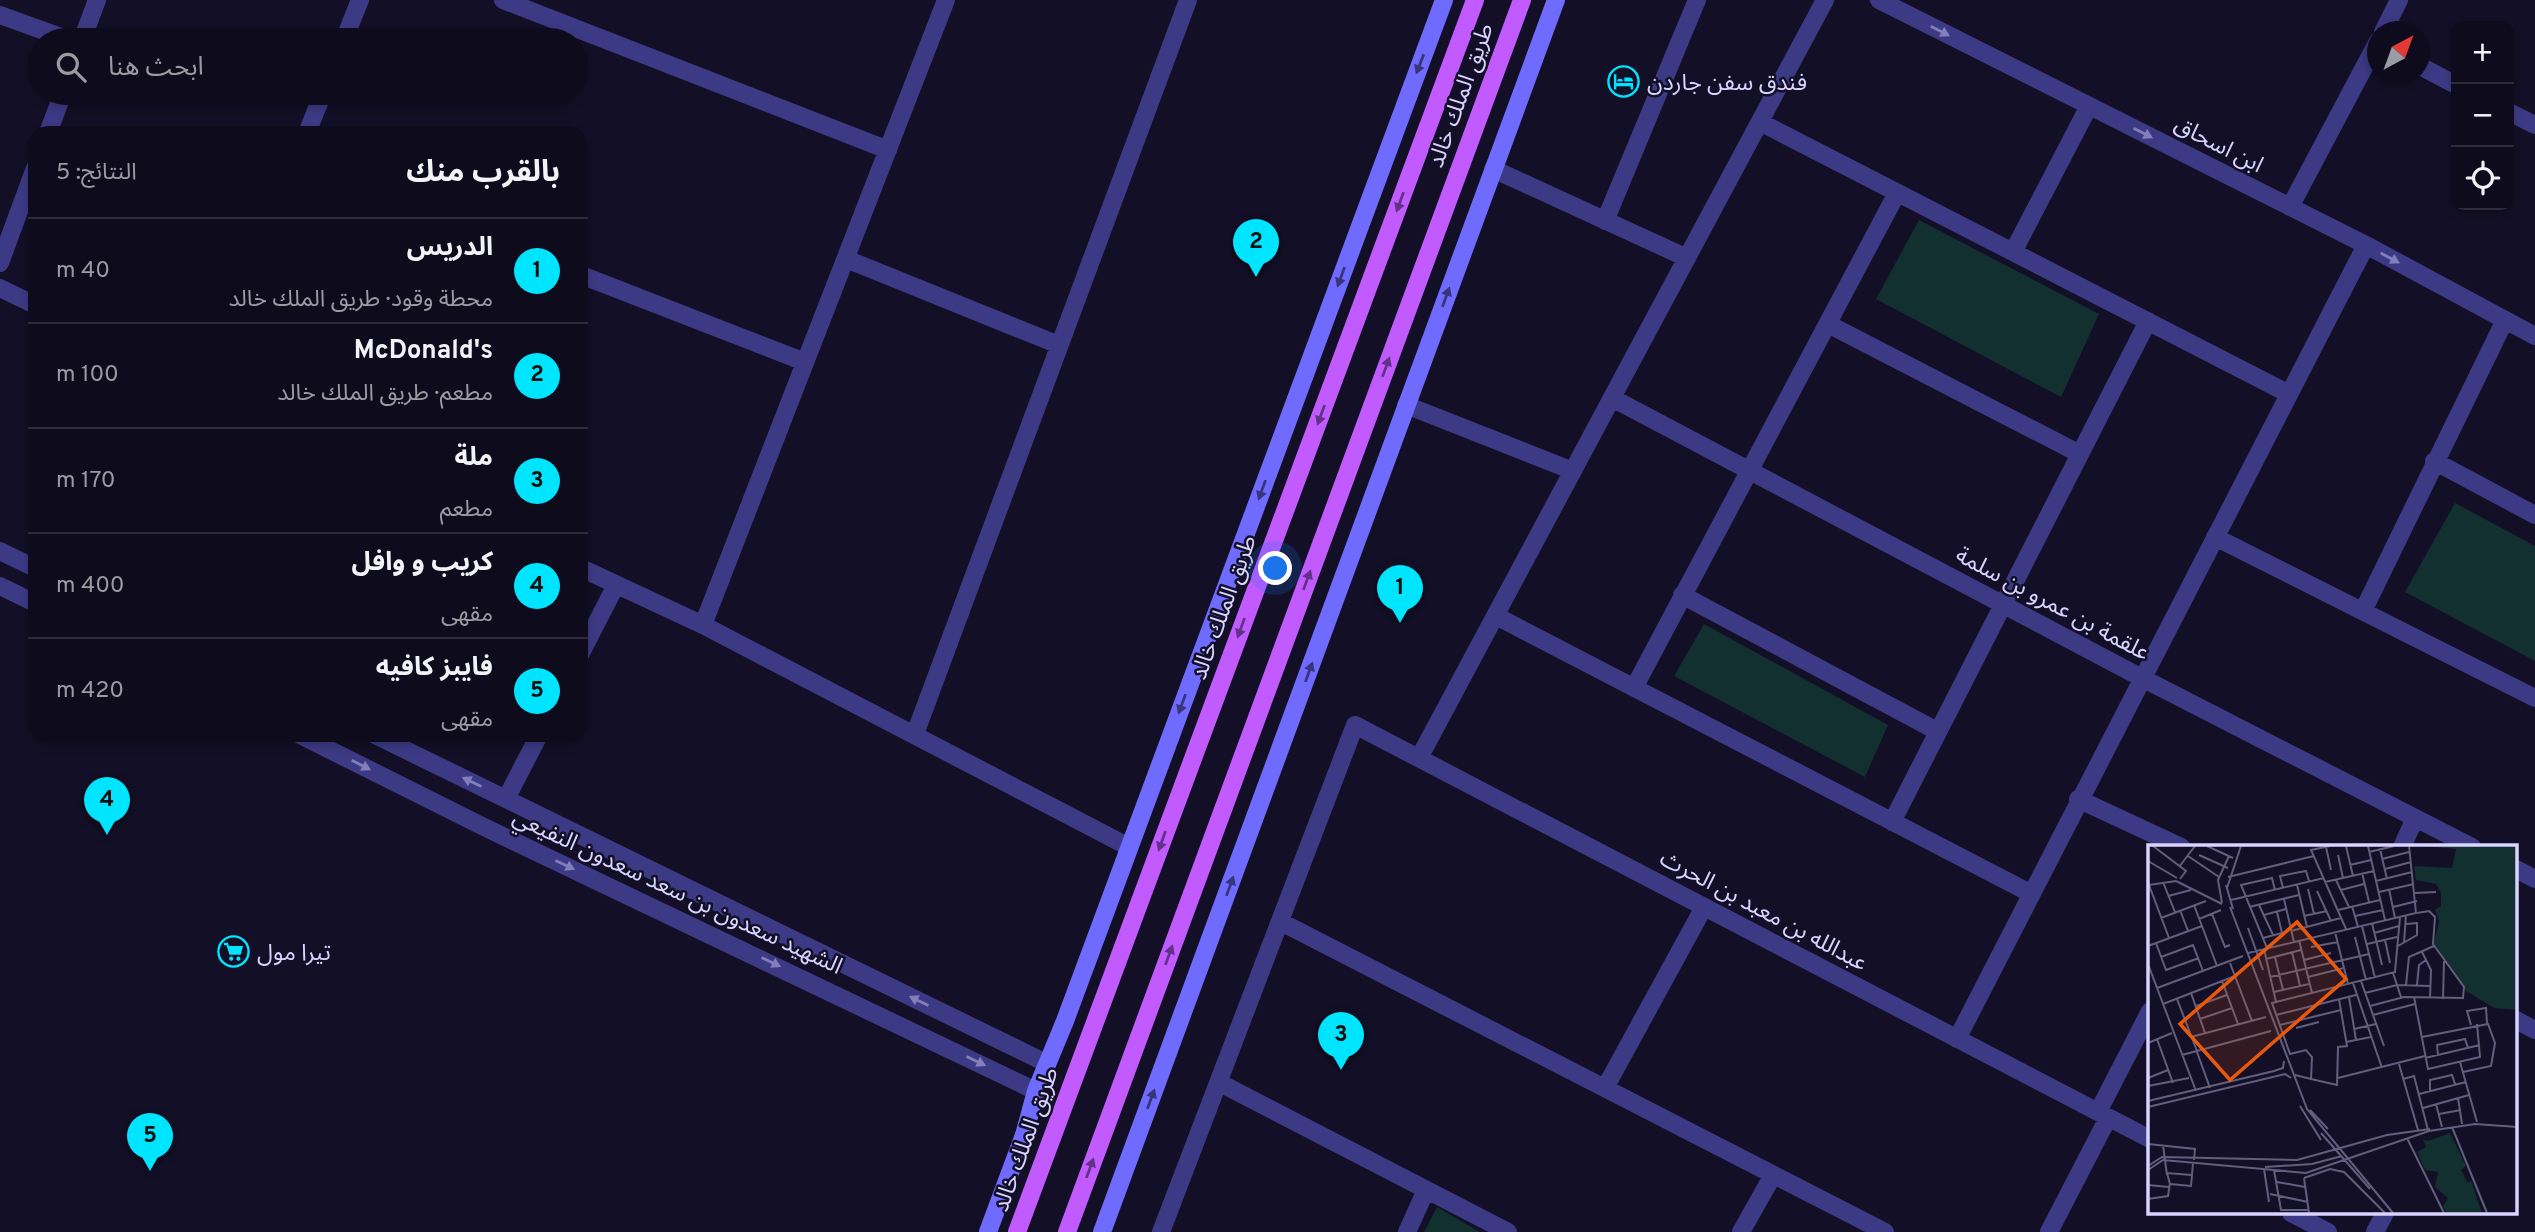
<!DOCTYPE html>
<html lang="ar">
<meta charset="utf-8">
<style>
:root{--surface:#0e0b1c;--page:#1c1929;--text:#f1f3f6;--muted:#9b9ba3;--line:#2e2b3b;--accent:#00e5ff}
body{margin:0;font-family:Overpass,"Noto Sans Arabic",sans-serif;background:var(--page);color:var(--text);direction:rtl}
.controls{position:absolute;right:21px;top:21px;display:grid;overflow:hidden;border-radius:14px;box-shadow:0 4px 10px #0003}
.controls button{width:63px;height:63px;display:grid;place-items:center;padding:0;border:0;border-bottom:2px solid var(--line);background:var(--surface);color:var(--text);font:35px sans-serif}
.compass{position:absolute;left:2367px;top:21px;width:63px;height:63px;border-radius:50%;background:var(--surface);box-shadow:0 4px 10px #0003;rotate:41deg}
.you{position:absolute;left:1276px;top:569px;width:24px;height:24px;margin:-18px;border:5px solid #fff;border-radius:50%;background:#1a73e8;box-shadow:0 0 0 10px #1a73e833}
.badge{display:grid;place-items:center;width:46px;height:46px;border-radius:50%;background:var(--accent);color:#111;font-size:23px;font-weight:700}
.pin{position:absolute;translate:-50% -58px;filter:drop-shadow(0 2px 4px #0008)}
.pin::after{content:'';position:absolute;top:37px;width:24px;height:21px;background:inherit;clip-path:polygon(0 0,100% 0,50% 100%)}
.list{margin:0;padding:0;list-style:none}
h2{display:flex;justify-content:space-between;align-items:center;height:91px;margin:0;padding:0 28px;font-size:30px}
h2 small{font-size:23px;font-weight:400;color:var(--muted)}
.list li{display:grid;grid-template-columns:46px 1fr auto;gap:21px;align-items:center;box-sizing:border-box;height:105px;padding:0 28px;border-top:2px solid var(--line)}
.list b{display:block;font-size:26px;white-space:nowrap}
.list p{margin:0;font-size:23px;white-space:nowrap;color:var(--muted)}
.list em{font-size:23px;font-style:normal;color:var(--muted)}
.icon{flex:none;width:38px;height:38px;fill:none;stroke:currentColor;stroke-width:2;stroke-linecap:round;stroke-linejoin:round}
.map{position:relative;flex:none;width:2535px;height:1232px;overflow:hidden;direction:ltr}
.search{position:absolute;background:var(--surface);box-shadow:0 4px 10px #0003;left:28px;top:28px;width:560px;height:77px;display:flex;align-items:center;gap:18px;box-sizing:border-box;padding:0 24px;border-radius:38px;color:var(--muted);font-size:26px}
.panel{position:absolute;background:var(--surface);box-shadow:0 4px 10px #0003;left:28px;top:126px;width:560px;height:616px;border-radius:21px;direction:rtl}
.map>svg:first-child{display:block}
</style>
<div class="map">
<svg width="2535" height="1232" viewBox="0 0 2535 1232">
<rect width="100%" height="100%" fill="#130f26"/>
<!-- green -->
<path fill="#12302f" d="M1919,220l180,94 -38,83 -185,-98z
M2455,503l80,43v115l-130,-69z
M1704,624l184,101 -23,52 -191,-101z
M1437,1207l43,25h-56z"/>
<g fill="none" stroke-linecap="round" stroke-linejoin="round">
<!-- street -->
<path stroke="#3d3a85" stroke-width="18" d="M503,0l385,150
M1879,0l487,245 169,91
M0,15l69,25
M2383,32l16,-32
M82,40l15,-40
M344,40l16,-40
M2420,66l36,19
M2509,112l26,13
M1760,122l529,272
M48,133l15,-40
M307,133l16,-40
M1493,169l194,89
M2290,207l88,-166
M1605,221l92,-221
M2013,252l76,-146
M846,259l213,86
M0,263l35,-95
M581,275l224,87
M0,288l35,17
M1828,324l252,130
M1612,398l530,280 330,169
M1406,405l167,66
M2434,461l101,54
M2215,537l320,161
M0,551l35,17
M581,568l122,57 426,222
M0,586l35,17
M1682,595l255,136
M2363,611l142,-291
M1496,616l534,277
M703,625l243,-625
M581,653l35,-68
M1635,686l262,-493
M915,734l273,-734
M300,735l184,92 552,264
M375,735l671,328
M1419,758l406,-758
M506,799l33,-64
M2078,799l103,48
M1892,822l256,-501
M2402,847l13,-29
M2516,869l19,10
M1281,922l604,310
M2516,1020l19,10
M1957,1039l409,-794
M1220,1083l288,149
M1605,1088l99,-181
M2098,1112l52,-101
M2291,1213l37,19
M1161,1232l194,-507 795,414
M1407,1232l19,-42
M1741,1232l32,-57
M2049,1232l59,-114
M2375,1232l10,-19"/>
<!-- secondary -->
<path stroke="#6f6bff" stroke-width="18" d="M988,1232l36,-97 12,-44 29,-70 379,-1021
M1102,1232l454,-1232"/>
<!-- primary -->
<path stroke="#c25bff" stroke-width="18" d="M1017,1232l458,-1232
M1067,1232l455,-1232"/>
</g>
<!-- one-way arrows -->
<defs><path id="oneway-solid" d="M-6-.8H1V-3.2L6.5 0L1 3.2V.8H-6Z" transform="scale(1.75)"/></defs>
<g fill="#837fbc">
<use href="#oneway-solid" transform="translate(1940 31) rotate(27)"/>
<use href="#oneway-solid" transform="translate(2143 133) rotate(27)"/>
<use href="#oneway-solid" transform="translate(2390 258) rotate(28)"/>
<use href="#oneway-solid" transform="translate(361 765) rotate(27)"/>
<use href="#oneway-solid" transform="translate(472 782) rotate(-154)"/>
<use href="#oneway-solid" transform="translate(565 865) rotate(25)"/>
<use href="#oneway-solid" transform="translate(771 962) rotate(26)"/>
<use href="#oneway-solid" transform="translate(919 1001) rotate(-154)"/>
<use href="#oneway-solid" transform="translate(976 1061) rotate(26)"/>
</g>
<g fill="#38347d">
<use href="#oneway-solid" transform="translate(1420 64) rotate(111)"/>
<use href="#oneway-solid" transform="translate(1341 277) rotate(110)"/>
<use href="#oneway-solid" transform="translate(1446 297) rotate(-70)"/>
<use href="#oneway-solid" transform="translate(1262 490) rotate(110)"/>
<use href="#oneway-solid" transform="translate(1309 672) rotate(-70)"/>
<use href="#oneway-solid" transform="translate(1182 704) rotate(110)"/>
<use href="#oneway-solid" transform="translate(1230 886) rotate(-70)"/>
<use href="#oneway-solid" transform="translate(1151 1099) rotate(-70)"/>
</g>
<g fill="#623188">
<use href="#oneway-solid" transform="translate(1400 202) rotate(110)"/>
<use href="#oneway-solid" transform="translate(1386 367) rotate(-70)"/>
<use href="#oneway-solid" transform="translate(1321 415) rotate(110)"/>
<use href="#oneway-solid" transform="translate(1307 580) rotate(-70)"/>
<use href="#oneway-solid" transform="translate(1241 628) rotate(110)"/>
<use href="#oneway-solid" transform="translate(1162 841) rotate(110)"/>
<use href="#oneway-solid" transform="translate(1169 955) rotate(-70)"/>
<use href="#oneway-solid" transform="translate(1090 1168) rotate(-70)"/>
</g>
<!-- icons -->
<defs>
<symbol id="hotel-ring" viewBox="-11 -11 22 22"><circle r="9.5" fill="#130f26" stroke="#00e5ff" stroke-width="1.5"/><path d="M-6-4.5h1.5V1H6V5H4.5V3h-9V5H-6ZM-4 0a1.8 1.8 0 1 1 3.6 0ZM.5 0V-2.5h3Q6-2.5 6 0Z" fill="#00e5ff"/></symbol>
<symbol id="supermarket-ring" viewBox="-11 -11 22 22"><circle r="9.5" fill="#130f26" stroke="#00e5ff" stroke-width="1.5"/><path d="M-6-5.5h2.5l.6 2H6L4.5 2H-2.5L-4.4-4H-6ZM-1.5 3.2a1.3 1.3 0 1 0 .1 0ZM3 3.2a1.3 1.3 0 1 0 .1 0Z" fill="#00e5ff"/></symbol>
</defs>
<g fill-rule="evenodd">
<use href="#hotel-ring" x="1606" y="64" width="35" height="35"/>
<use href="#supermarket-ring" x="216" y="934" width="35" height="35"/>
</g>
<g text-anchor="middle" stroke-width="5" stroke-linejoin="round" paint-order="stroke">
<!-- poi labels -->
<g font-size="23" fill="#d9d4ff" stroke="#130f26" text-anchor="start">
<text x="1647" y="90">فندق سفن جاردن</text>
<text x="257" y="960">تيرا مول</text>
</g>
<!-- street labels -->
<g font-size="23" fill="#d9d4ff" stroke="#130f26">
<text transform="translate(1460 95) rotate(-70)" y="8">طريق الملك خالد</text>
<text transform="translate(2219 144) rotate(27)" y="8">ابن اسحاق</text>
<text transform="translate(2053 603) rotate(28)" y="8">علقمة بن عمرو بن سلمة</text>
<text transform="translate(1223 607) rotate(-70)" y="8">طريق الملك خالد</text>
<text transform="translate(678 891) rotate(25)" y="8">الشهيد سعدون بن سعد سعدون النفيعي</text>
<text transform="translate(1764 910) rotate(28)" y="8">عبدالله بن معبد بن الحرث</text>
<text transform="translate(1025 1139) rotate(-70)" y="8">طريق الملك خالد</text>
</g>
</g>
<!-- overview -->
<g transform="translate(2148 845)">
<rect width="369" height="369" fill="#130f26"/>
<path d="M277,1h92v164l-23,-2 -28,-17 -32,-48 5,-22 -4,-11 6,-4v-13l-5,-9 -20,-4 -2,-14 38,2 4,-19zM302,288l16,33 -5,4 6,12 4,-1 11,32h-35l-4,-6 5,-9 -13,-11 3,-15 -13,-2 -8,-18 9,-5 -3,-8 5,2z" fill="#12302f"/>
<path fill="none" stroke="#625e7d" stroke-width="2" d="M5,1l33,25 -6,8M59,1l26,12M182,1l-19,4 35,79M198,1l7,30M220,1l17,74M178,2l5,23M232,4l7,30M221,7l25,-6M51,10l29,13M190,10l5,23M40,11l31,21M234,14l27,-7M0,16l29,17M202,20l21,-5M31,22l16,-21M237,24l26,-7M214,28l7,29M80,32l86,-21M188,35l13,27M28,36l46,23M228,36l36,-9M15,37l12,30M177,37l49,-11M1,40l20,53M1,40l27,-4M78,40l7,24M149,40l10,42M79,43l14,-42M135,43l-3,-12 26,-5 3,10M160,44l6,25M241,44l6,29M193,45l23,-6M169,46l14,30M231,47l35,-8M267,48l21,-1M20,51l23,-6M136,54l10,43M83,55l93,-22M74,58l-4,-23 11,-24M46,60l23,61M111,60l14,30M204,61l6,21M82,62l77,202 86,104M101,62l50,-12M245,62l24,-6M32,65l8,21M190,65l42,-10M64,69l13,33 5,-2M116,70l22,-6M156,71l23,-5M207,71l28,-6M13,73l45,-17M51,74l22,-9M224,78l10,42M214,81l13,52M100,83l15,42M143,86l50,-13M187,87l13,52M226,88l25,-7M207,92l11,43M115,93l19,-5 -5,-21M151,95l13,53M237,95l5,23M256,97l2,-27M8,98l10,27 33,-12M219,99l30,-7M0,101l54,-20M250,101l19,-11v-12l-11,1M163,102l27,-5M119,103l-26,-63 31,-7 3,12M116,104l12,53M144,107l8,34M274,107l9,18 -1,28M100,108l168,-40 -7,-67M13,112l32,-12 10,26M127,112l8,33M118,114l35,-9M156,115l27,-7M82,118l22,58M0,119l48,127M245,128l8,24M122,132l99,-23M160,132l36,-9M74,136l16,43M213,136l23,65M205,138l29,85M258,140l3,-28 25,-11M269,140l2,-20 7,-5M9,143l86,-32M126,147l35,-8M43,148l14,40M217,148l32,-8 34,1M201,152l7,43M266,152l14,72 52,-12 -3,-33M29,154l20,52M295,154l1,-38M15,159l72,-28M48,161l31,-11M222,161l34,-9 59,1 1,-11 -31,-43 2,-27 -6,-6 -12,2M128,170l80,-20M225,170l42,-11M52,174l32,-11M132,180l61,-15M323,180l-4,-14 19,-3 1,15M148,183l23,-6M206,184l22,-5M43,192l75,-20M274,192l66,-13 7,19 -4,23 -28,6M9,194l16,44M198,197l25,-5M0,198l24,-10M49,207l13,36M34,210l89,-24M290,210l-1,-10 28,-6 3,9M277,213l55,-13M312,217l17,60M251,219l19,66M147,230l16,4 1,-22 -6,-7 -16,4 -18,-51 123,-31 5,-55M0,233l20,-8M190,233l87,-22M163,234l26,6 1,-38 9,-1 -8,-47M255,234l11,-3 14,54M0,241l41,-8M282,246v-11l22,-5 3,9M271,249l47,-12M310,253l4,26M0,256l126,-30 9,-3 1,-7M288,259l6,23M152,261l21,34M0,262l137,-33 6,4M275,263l46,-13M162,265l18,19M291,269l22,-4M304,282l35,86M173,288l49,56M259,293l37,75M0,299l47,5 -1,11M15,300l4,30M0,321l14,-9 135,3 90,-25 43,-6M117,322l47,-3 30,-8M116,324l5,33M0,325l15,-10 143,13 123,-42 46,-7 43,3M126,325l7,40h27M44,330l-25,-2 3,11 21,2 1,-11 1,-12M156,333l5,35M156,333l26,-9 14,3 41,41M129,337l28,5M0,340l21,2M122,349l38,8M0,354l20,-3 2,-13"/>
<path fill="#e8590c" fill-opacity="0.15" stroke="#e8590c" stroke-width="3.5" d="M149,77l49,57 -116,101 -50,-56z"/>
<rect width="369" height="369" fill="none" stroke="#d9d4ff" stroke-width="3.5"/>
</g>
</svg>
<div class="controls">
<button>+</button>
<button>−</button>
<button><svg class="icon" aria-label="locate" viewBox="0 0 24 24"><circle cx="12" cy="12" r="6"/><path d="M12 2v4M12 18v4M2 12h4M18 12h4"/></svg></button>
</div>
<svg class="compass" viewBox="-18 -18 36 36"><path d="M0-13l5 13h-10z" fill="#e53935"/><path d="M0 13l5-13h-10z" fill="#9b9ba3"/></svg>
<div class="you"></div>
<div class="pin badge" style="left:1400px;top:623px">1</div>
<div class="pin badge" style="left:1256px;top:277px">2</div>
<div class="pin badge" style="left:1341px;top:1070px">3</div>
<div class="pin badge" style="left:107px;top:835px">4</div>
<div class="pin badge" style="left:150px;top:1171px">5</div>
<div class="search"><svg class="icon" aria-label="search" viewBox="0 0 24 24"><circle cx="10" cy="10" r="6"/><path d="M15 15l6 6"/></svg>ابحث هنا</div>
<section class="panel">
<h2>بالقرب منك<small>النتائج: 5</small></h2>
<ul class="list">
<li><span class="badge">1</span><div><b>الدريس</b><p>محطة وقود · طريق الملك خالد</p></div><em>40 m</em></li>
<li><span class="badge">2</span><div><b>McDonald's</b><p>مطعم · طريق الملك خالد</p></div><em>100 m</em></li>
<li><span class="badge">3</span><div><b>ملة</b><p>مطعم</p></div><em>170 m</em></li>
<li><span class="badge">4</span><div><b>كريب و وافل</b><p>مقهى</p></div><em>400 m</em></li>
<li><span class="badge">5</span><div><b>فايبز كافيه</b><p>مقهى</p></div><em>420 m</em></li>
</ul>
</section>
</div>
